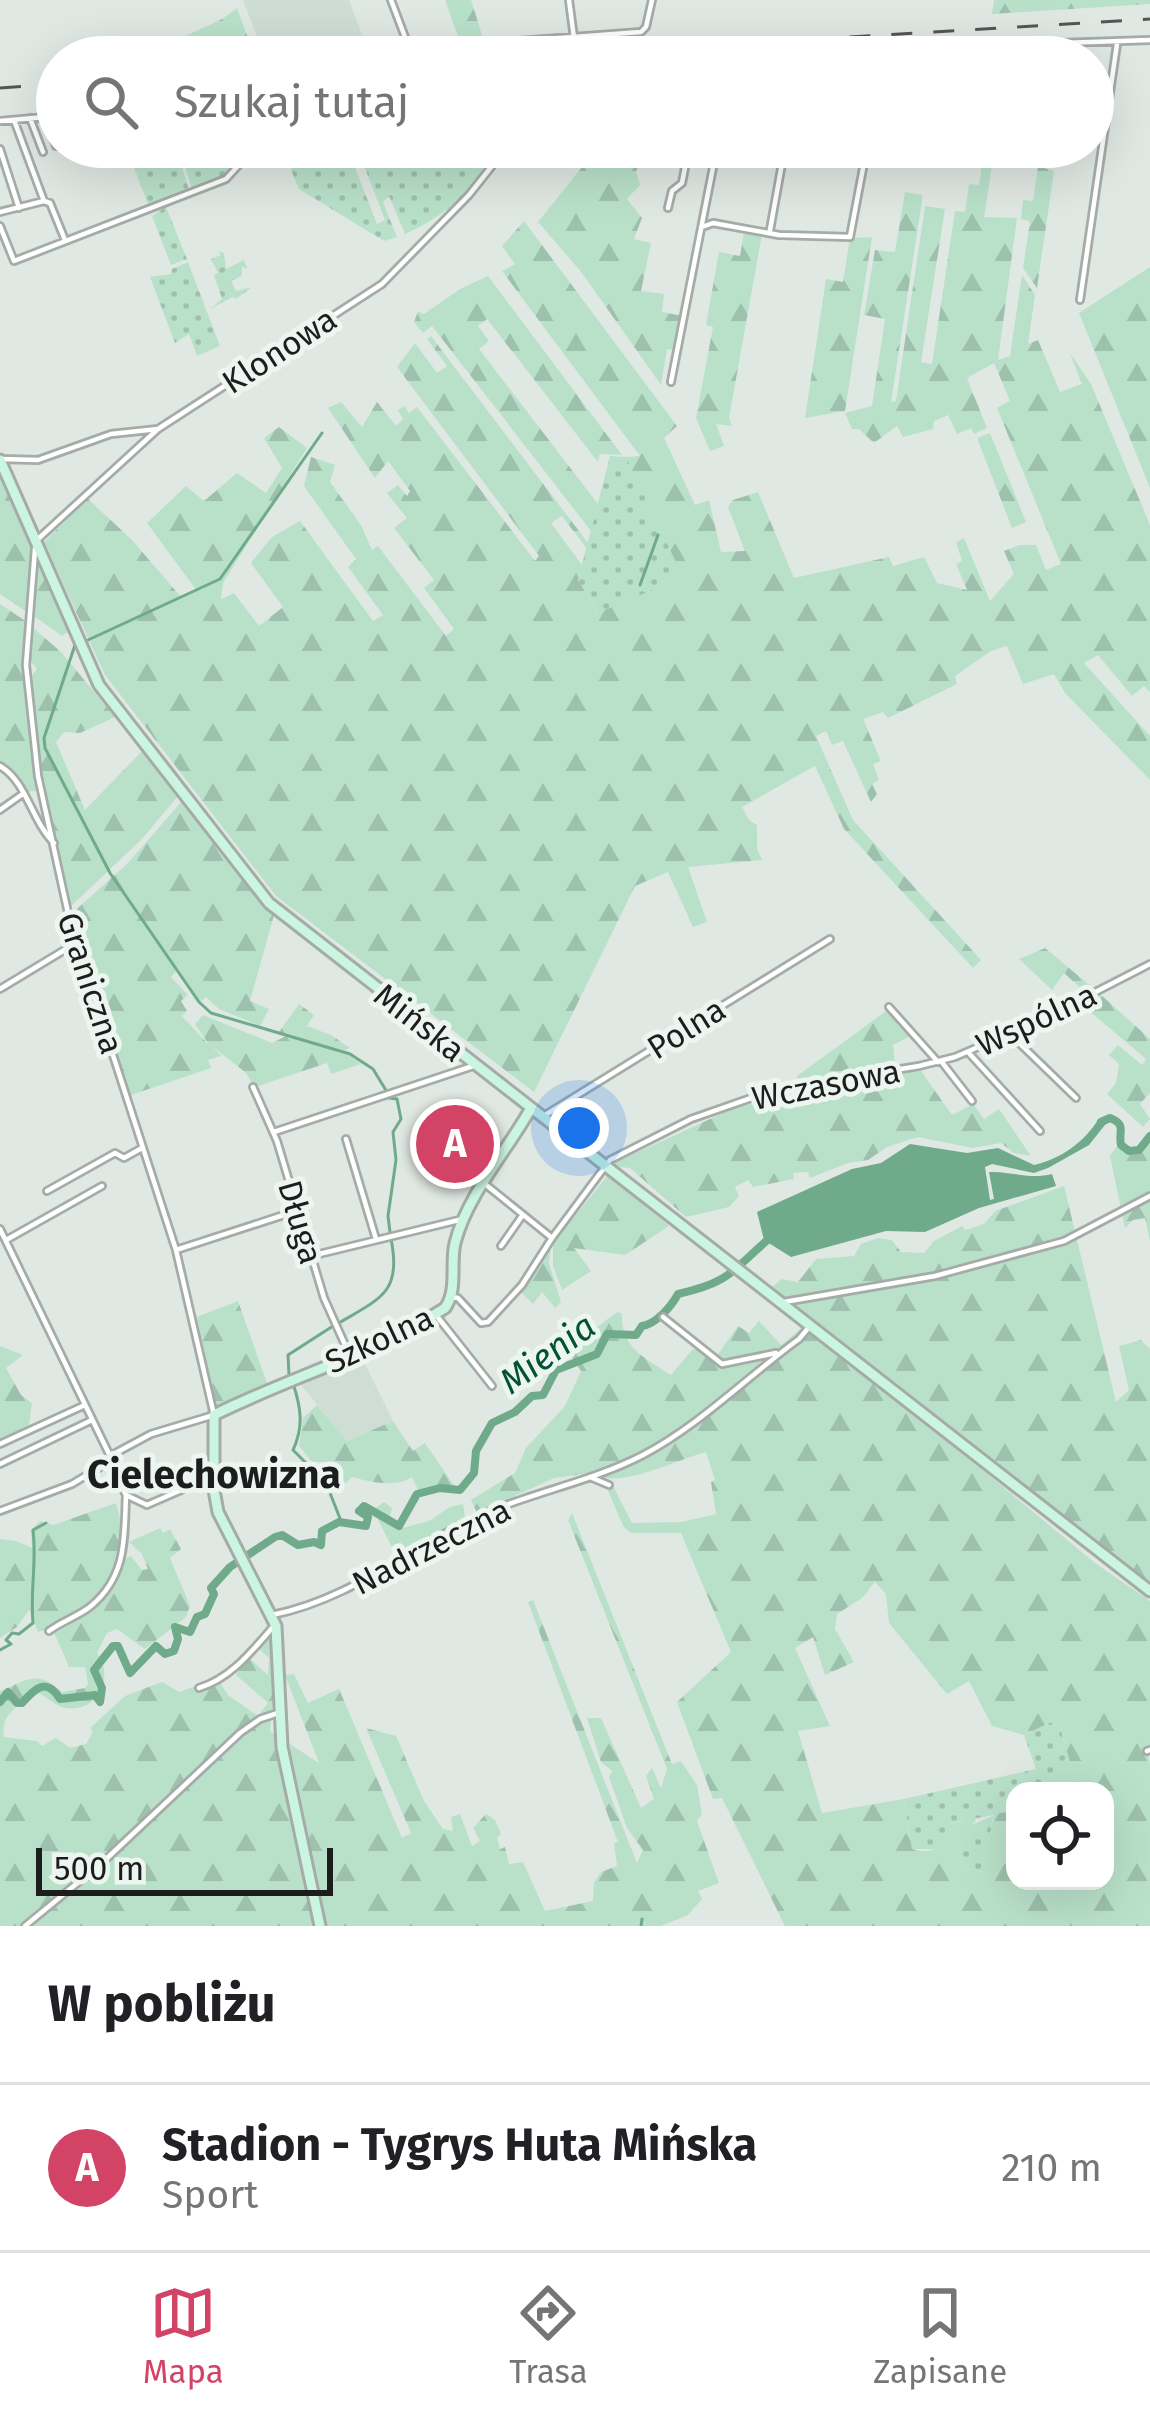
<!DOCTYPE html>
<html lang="pl">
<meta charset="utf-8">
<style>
:root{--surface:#fff;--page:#f6f6f6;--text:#202124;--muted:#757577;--line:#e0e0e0;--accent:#d24366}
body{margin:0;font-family:"Fira Sans",sans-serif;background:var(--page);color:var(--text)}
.controls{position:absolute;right:36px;bottom:36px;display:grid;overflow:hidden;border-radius:24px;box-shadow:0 12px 48px #0002}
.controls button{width:108px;height:108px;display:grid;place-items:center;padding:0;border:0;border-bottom:3px solid var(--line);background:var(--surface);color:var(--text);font:60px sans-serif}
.scale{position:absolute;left:36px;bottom:30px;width:297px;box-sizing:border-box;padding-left:12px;border:6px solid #1c1e1d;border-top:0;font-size:33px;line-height:42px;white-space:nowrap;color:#1c1e1d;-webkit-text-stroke:9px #edf5f0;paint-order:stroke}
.you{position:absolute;left:579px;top:1128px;width:42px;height:42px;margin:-30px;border:9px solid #fff;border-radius:50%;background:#1a73e8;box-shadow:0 0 0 18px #1a73e833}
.badge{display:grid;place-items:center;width:78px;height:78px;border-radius:50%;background:var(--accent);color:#fff;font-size:39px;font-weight:700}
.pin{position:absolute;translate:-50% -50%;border:6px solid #fff;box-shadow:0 3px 12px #0006}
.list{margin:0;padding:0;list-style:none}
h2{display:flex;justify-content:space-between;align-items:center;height:156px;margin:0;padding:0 48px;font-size:51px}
h2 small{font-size:39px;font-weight:400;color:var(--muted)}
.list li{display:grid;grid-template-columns:78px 1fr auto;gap:36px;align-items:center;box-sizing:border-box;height:168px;padding:0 48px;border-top:3px solid var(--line)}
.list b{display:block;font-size:45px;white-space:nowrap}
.list p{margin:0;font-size:39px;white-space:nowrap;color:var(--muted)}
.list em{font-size:39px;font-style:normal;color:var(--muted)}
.icon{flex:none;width:66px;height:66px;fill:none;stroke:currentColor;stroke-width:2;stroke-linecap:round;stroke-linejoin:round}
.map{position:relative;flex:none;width:1150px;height:1926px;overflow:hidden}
.search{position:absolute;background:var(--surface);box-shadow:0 12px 48px #0002;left:36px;right:36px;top:36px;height:132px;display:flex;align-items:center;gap:30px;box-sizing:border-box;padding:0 42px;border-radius:66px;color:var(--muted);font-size:45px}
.sheet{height:324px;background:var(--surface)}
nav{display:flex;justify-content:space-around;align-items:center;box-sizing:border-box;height:168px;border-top:3px solid var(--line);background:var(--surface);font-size:33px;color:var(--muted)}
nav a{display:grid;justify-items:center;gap:6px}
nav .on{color:var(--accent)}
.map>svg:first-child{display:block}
</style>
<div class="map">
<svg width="1150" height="1926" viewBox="0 0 1150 1926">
<defs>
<pattern id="grass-dots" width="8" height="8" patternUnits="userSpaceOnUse" patternTransform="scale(3)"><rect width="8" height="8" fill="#b9e1ca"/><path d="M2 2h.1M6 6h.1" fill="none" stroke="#9ec1ad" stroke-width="1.8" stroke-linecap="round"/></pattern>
<pattern id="forest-firs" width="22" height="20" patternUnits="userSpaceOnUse" patternTransform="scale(3)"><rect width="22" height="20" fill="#b9e1ca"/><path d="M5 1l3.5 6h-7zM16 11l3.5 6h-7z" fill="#9ec1ad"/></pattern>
</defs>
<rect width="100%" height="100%" fill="#e0e8e3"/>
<!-- built -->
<path fill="#cfded5" d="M243,0h106l15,40 -101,13z
M361,1356l32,65 -46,20 -50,-61z"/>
<!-- grass -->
<path fill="url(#grass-dots)" d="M126,147h50l13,43 -41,14z
M179,147h47l14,13 -16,17 -32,12z
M309,147h38l30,77 8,-4 -28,-73h126l2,4 -8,3 8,18c-24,28 -46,47 -80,62l-16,-38 -6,6 14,35 -13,4 -85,-52 -8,-19z
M166,207l21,52 -16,6 -19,-49z
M218,251l6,2 2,16 18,-9 3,8 -5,-1v9l-11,5 5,10 16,-4 -16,12 -3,-2 -23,12 12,-10 -8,-24 4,-2 -7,-14 10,-4z
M188,262l32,84 -23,10 -8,-22 -14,9 -25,-66 21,-3 1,-5z
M610,456l16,1 58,120 -85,37 -21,-34z
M1051,1722l10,8 10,36 -20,10 4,15h-40v20l-64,12 -5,19 -8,7h-26l-8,-50 132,-30 -12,-34z
M993,1816l-9,56 -18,-4 -9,-15 14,-28z"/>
<!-- forest -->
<path fill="url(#forest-firs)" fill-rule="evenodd" d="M445,0h26l12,38 -24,1z
M994,0h156v4l-158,10z
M237,8l15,41 -103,4 73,-34z
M598,147h48l-10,25 4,13 -13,14 15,19 -8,21 17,4 -10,48 23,3 -2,18 21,4 -7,34 -9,-1 -6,36 -79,-112 -44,-51z
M985,147h10l-11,70 33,1 -19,142 12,-4 12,-81 13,20 -7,49 10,-4 22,52 22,-8 -12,-31 21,31 59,141v167l-6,-6 -12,10 -34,-41 -14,8 66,73v44l-85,-87 -11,-19 -31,10 -16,-38 -16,5 -36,25 2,8 -69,34 -5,-6 -20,7 18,42 -8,3 6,16 -7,4 5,10 -6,8 -28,-61 -11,4 -6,-14 -10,5 37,84 128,140 -8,8 -129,-139 -29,-63 -73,41 7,13 8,5v24l5,11 -74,7 19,55 -14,5 -25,-55 -33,14 -101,206 -258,-196 -171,-221 -61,-133 44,-43 44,41 49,57 16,-6 -50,-68 39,-37 18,15 33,-28 29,20 16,-25 -18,-30 15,-11 28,21 -84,135 -2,16 13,-6 25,33 24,-19 -32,-44 21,-26 28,-16 73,100 10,-6 -35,-48 8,-8 -52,-73 7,-29 24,8 -5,17 31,43 11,25 6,-4 68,90 8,-7 -30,-41 10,-8 -40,-52 13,-10 -20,-25 11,-8 9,11 3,-5 -22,-30 -13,17 -47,-70 13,-6 21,25 15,-25 19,24 7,-7 -5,-9 6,-4 5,7 8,-6 118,154 4,-5 -142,-189 18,-24 22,30 10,-7 -20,-27 4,-3 157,207 -1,6 -25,-33 -11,7 31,42 -4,15 20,33 85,-36 -57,-120 14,-1 -138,-185 13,-7 -13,-18 22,-25 153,205 -13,12 31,67 14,-5 12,52 24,-1 -17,-44 5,-7 25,-8 36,86 95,-21 4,9 31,-9 13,26 30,7 -11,-26 6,-3 -6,-19 8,-4 26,63 24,-27 -10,-23 15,-6h17l10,25 15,-6 -64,-156 13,-7 -16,-38 -27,15 20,50 -13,6 -3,-6 -14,6 -9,-19 -14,6 -1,8 -30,8 -6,-11 -23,17 -15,-14h-7l-7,-16 27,-7 13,-87 -21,-4 11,-65 20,2 10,-60 17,3v6l-31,201 5,-1 29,-195 20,3 -24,153 11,2 23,-153 10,1 4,-28 10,1z
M1038,166l16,5 -17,117 -14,-20 7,-47 -9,-2 2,-19 10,1z
M744,232l18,2 -33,184 3,8 -16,-2 8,22 -14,5 -14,-33 17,-91 -7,-2 13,-73 21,4z
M872,237l-27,174 -40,7 21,-139 17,3 7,-44z
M1150,267v221l-71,-175z
M488,276l134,179 -22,-1 -2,8 -111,-143 -9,7 11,15 -10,8 119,155 -7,27 -159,-205 -9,7 -9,-11 4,-11 6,3 36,-25z
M990,433l36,89 -14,6 -35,-90z
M0,474l33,73 -6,65 -27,-18z
M36,553l32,79 -6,4 -31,-22z
M0,604l27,18 -1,58 12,111 -13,1 -12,-18 -13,-9z
M31,626l30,26 54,65 -35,16 -16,-1 -8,10 29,68 57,-59 36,45 -36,43 -74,70 -19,-92 2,20 -11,-13 7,-8 -18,-137 8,-10 -7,-9z
M182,801l92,114 -24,86 19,8 -9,17 -41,-17 -13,-12 -6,5 -22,-33 -7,8 17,18 -7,6 6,10 -5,5 28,30 -15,-22 8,-9 69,28 14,-7 64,20 11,8 -30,10 -4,-11 -72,24 -10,-15 -32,-25 8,9 -13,4 3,8 -83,28 -58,-181 57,-51z
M1045,948l49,41 -8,4 -22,-20 -12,17 -33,-31z
M1100,994l50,45v54l-10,11 10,15 -7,8 -36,-33 9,-11 3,-19 -10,-9 9,-10 24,20 4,-6 -65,-55z
M299,1004l15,11 -7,11 24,9 19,13 -8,3 -63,-19z
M889,1009l23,26 -19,10 2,21 -96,17 -2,-7z
M921,1071l31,44 21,-11 11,15 15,-10 32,47 -17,-3 -13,-10 -29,5 -54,-11 -31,10 -19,13 -20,3 -38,15 -2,-6 -15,1 1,6 -41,8 -5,-7 -13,7 4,9 -10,11 -43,10 -56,-49 -12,-1 -4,-4 120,-55 92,-22z
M1150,1141v100l-5,-23 -12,2 -8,8 -15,-72 7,-10 13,8 9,-1z
M608,1175l61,51 -44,29 -51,-7 17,23 -29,19 -9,-24v-23z
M1064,1186l52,216 13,-12 -10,-44 22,-6 9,9v234l-382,-293 14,-11 16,3 18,-23 38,-3 7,-12 17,-6 14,2 9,12 23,1 10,-12 28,-15 3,4 19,-6 11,-13z
M551,1247l-2,16 12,39 -6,6 -13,-16 -9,12 -14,-14z
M238,1301l30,85 -47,22 -5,-2 -19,-89z
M618,1312l4,2c-2,33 24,45 49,61l22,-26c15,2 22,18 37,18 31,-12 60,-11 80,-40l285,236 55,38v144l-3,2 3,18v161h-365l-63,-128 -9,1 -36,-97 54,-50 -50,-119h-50l-8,-7 -17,-40h7l19,37 49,-1 35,-8 -5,-32 4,-2 -9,-28c-30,8 -90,39 -115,21l-37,5 -77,35 -6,-13 44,-27 11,-25 39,-42 16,-35 -13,-19v-6c24,-11 29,-21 50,-34zM875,1582l11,12 3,29 58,71 22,-13 23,45 32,9 27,-13 10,8 10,36 -20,10 4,15h50v90h-90v-70l-21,3 -11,58 -17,-4 -9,-15 20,-36 -27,7c-5,21 -14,32 -38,25l-8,-50 -82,14 -24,-82 32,-5 -35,-78 18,-11 12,38 29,-13 -19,-33 2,-15 25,-16z
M759,1321l22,24 21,-17 3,3 -23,19 -59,13 -7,-6 22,-31 11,7z
M0,1346l23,9 -17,13 15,27 11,8 -3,22 -29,15z
M317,1405l30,36 46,-20 20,30 12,-8 30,44 -36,5 -7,-15c-16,11 -42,5 -60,0l-16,16 -14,-31h-10l-13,-16 4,-28z
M384,1502l8,6 -3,14 10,7 30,-8 21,-14 13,-3 2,13 -68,40 -24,-47z
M116,1503l7,26 -3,32 11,-5 11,14 6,-1 -6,-15 -13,-12 31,-14 3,5 7,-4 11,20 -11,9 20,48 -4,11 -41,32 -28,-20 -10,4 -10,20c18,25 1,60 -32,55 -10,-2 -17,-11 -27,-15 -18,11 -38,20 -34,44l33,4 5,5 14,-8 14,10 16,-4 7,-12 -3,-4 35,-32 37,-14 17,10 38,-14 11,17 30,21 10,-13 -32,-28 12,-18 20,18 1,-17 -11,-10 14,-18 3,47 -5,54 49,32 -34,-88 9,-1 14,29 31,-14 63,149 9,-5 -45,-105 30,8 28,65 19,28 10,2 -2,-14 9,-3 12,32 8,-5 -7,-13 13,-14 9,6 6,14 -4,4 3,11 5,-2 4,17 14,-2 22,49 48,-10 1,-18 7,-11 16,-6 -3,-23 4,-1 -90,-240 5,-2 104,263 6,-13 -16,-22 -18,-51 3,-6 -11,-9 -14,-44h14l40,90 13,-9 -8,-23 6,-8 9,20 6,-19 -99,-249 4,-7 100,251 9,-3 16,24 5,29 -5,7 22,62 -21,8 4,8 -14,16 -27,11h-661v-235c28,-11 37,-22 62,1l23,-4 3,-4 -3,-17h-16l-17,-39 -14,4 -9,-22 -12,17 -17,11v-99l16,2 16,7 -1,-18 9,-9 13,4z"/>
<!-- pitch -->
<path fill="#b9e1ca" d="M453,1108l36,48 -31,23 -36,-48z"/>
<!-- water -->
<path fill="#6faa8a" d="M1112,1116l-23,29 -41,23 -14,5 -42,-9 -7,3 5,33 4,-1 -5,-27c23,-1 39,8 63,2l4,12 -77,22 -54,24 -39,-1 -95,26 -27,-17 -7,-28 95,-43 29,-6 29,-19 57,9 31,-5 36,17c27,-6 50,-23 64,-45z"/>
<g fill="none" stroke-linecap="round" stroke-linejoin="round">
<!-- stream -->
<path stroke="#6faa8a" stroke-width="3" d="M144,56l108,-4
M640,585l18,-50
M88,640l132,-61 102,-146
M75,645l-31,93 1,10 65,125 89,129 12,11 139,41 23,15 14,23
M389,1098l8,1 4,20 -8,13 3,28 -8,56 2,16
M339,1323c42,-25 63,-31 52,-84
M289,1375l-1,-20 45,-29
M293,1383c8,25 11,43 0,67l18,18h10l11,17 -2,8 11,28
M0,1650l11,-6 -5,-4 6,-7 7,1 14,-11c-3,-34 4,-61 0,-93l13,-7
M641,1926l1,-7"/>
<!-- river -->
<path stroke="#6faa8a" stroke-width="8" d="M1101,1122l9,-4c17,7 8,12 11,27l8,6 10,-1 11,-14
M0,1702l8,-10 9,11h5c13,-14 24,-27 38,-4l35,-4 5,7 2,-14 -8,-18 19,-24h5l12,27 26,-27 9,8 9,-3 4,-12 -3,-12 15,5 7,-15 8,-3 9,-20 -3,-6 19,-21 45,-30 7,-2 16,10 16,-3 7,3 1,-14 17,-9 27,4 2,-9 -9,-6 5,-5 35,20 18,-32 23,-6 20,2 14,-17 2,-22 16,-28 23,-11 17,-16 11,-1 13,-25 41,-16 10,-20 29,1 6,-9c14,-2 29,-19 36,-32 54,-12 54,-24 93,-57"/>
<defs>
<path id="street" d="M391,0l17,45
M569,0l5,38 -4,19
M271,57l116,-12 61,1 193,-14 5,-5 6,-27
M668,57l231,-14 47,4 204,-7
M45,117l11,29
M30,118l13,34
M14,120l30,81 6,2 15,37
M0,121l57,-5
M875,147h2
M0,149l19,59
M668,208l4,-17 10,-8 7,-36
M0,212l44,-11
M0,226l14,35 212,-82 21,-23
M702,227l11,-4 66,12 71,2 17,-90
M770,230l15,-83
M1080,300l37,-256
M671,382l46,-235
M0,459l38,1 73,-26 47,-5 224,-145 87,-89 38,-48
M38,539l120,-110
M0,766c27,16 31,54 54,77
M0,810l24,-17
M0,989l76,-46
M889,1007l49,55
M1010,1034l66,64
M968,1052l72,79
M941,1061l31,40
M253,1087l24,54 47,157 26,58
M542,1117l288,-178
M274,1132l199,-66
M346,1139l30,100
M485,1184l67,54 58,-78 81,-41 83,-29 145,-24 36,-9 86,-37 109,-56
M47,1191l68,-38 9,5 18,-10
M0,1229l110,227
M8,1239l94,-53
M501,1246l21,-30
M176,1250l120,-39
M311,1256l152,-37
M452,1297l6,1 23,25 7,-1 34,-37 30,-47
M784,1302l151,-26 129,-35 86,-45
M436,1315l56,71
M663,1317l59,47 54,-11
M0,1444l85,-39
M108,1461l18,34 21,10 64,-28h33l27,-7
M0,1464l92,-44
M590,1477l19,8
M0,1511l72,-27 30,-18 8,-10 41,-22 63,-19 -38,-165 -106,-328 -32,-146 -12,-111 9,-116
M272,1615c76,-15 132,-63 199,-95 55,-27 118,-37 172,-65 57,-30 104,-78 156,-116l11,-13
M49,1631c13,-10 30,-15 42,-25 37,-31 33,-70 35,-111
M199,1688c32,-10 52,-36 73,-60
M1147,1751l3,-1
M25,1926l78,-64 137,-129 20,-14 18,-6"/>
<path id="secondary" d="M0,460l99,225 170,218 881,688
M320,1926l-38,-179 -6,-121 -58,-114 -4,-22v-75c76,-38 160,-61 231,-107 13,-18 5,-44 10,-65 12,-48 52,-92 76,-135"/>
</defs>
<!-- street casing -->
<use href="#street" stroke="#a5aca8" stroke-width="10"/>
<!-- secondary casing -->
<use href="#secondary" stroke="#a5aca8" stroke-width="15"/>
<!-- street -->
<use href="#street" stroke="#fff" stroke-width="4.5"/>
<!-- secondary -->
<use href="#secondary" stroke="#caf5e1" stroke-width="9"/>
<!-- rail -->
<path stroke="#535654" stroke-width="3" stroke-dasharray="21 21" stroke-linecap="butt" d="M514,57l636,-38
M0,88l57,-4"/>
</g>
<g text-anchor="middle" stroke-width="10" stroke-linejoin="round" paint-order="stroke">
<!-- street labels -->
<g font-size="33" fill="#1c1e1d" stroke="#edf5f0">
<text transform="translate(279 350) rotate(-33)" y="12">Klonowa</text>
<text transform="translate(91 983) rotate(72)" y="12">Graniczna</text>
<text transform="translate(1036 1019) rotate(-25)" y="12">Wspólna</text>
<text transform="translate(420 1022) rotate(38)" y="12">Mińska</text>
<text transform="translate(686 1028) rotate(-32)" y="12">Polna</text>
<text transform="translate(826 1084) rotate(-11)" y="12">Wczasowa</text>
<text transform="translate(301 1222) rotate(74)" y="12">Długa</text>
<text transform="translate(379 1339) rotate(-25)" y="12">Szkolna</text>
<text transform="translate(431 1546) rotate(-27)" y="12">Nadrzeczna</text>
</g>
<!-- water labels -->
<g font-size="36" font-style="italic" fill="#035234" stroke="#edf5f0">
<text transform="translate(547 1353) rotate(-36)" y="13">Mienia</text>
</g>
<!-- quarter labels -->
<g font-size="39" font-weight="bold" fill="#1c1e1d" stroke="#edf5f0">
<text x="214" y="1488">Cielechowizna</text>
</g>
</g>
</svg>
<div class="controls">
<button><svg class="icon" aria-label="locate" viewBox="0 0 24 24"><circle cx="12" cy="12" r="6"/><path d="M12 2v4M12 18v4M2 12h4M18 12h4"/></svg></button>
</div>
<div class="scale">500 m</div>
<div class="you"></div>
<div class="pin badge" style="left:455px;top:1144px">A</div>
<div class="search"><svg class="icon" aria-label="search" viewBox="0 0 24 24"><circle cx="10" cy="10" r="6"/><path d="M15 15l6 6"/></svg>Szukaj tutaj</div>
</div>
<section class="sheet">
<h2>W pobliżu<small></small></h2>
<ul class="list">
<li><span class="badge">A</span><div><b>Stadion - Tygrys Huta Mińska</b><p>Sport</p></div><em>210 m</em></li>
</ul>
</section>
<nav>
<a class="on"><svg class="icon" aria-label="map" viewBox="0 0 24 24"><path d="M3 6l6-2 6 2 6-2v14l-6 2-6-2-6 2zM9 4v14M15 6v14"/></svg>Mapa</a>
<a><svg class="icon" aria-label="directions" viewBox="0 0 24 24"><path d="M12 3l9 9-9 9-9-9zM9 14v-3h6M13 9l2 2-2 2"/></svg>Trasa</a>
<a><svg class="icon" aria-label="saved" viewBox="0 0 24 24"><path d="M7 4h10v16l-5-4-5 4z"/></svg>Zapisane</a>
</nav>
